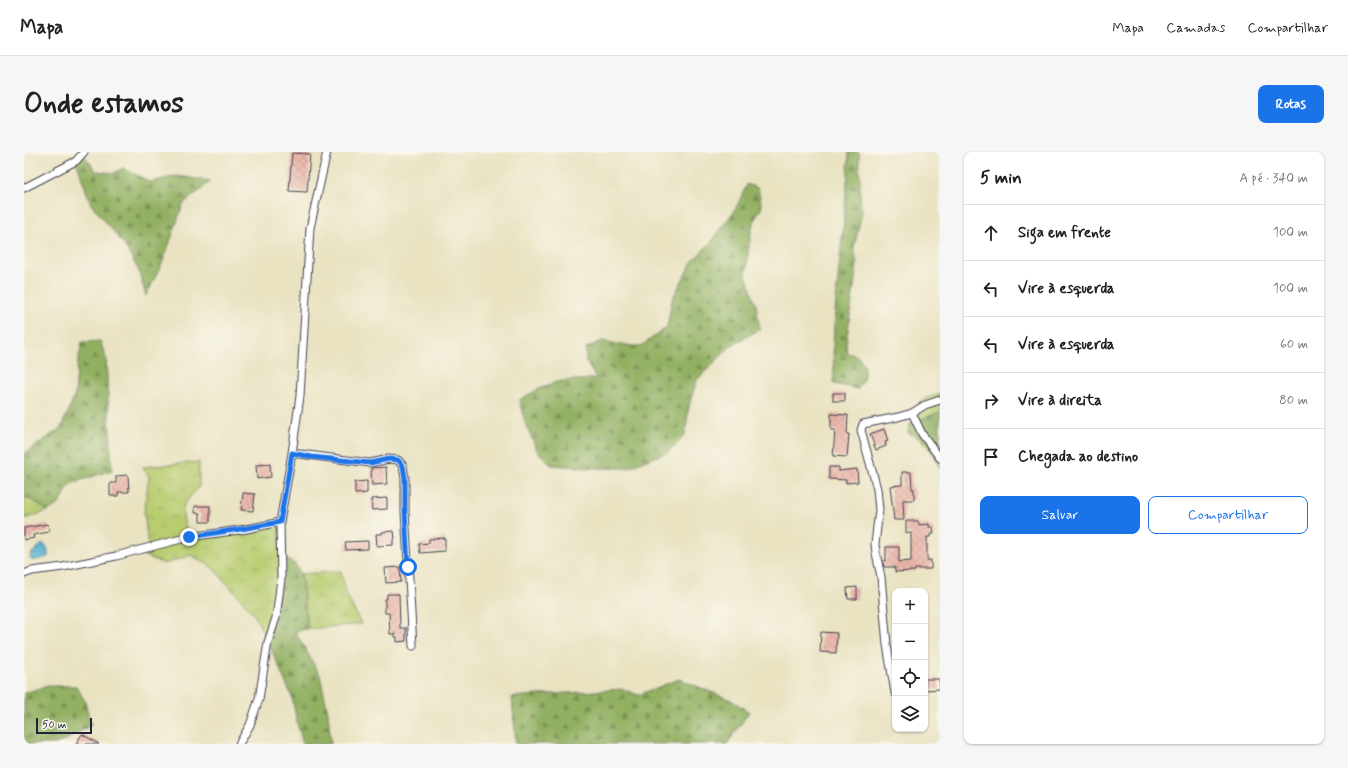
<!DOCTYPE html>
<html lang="pt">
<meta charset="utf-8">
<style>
:root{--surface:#fff;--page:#f6f6f6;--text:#202124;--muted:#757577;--line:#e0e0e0;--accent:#1a73e8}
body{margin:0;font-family:Mynerve,sans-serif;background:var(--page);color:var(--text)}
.controls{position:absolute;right:12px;bottom:12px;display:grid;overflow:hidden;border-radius:8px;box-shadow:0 1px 3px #0004}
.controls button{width:36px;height:36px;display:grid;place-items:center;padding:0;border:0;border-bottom:1px solid var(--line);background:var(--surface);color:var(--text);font:20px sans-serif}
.scale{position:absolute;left:12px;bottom:10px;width:56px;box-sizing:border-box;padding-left:4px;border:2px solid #22223b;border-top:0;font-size:11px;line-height:14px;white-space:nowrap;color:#22223b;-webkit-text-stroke:3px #fbf7ec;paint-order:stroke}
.stop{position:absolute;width:12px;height:12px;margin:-9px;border:3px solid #1a73e8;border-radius:50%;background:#fff}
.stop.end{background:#1a73e8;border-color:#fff;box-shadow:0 1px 4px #0008}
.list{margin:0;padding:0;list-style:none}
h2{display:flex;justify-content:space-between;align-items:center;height:52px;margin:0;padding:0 16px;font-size:17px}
h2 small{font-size:13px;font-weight:400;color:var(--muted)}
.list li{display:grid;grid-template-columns:26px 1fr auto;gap:12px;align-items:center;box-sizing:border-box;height:56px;padding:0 16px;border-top:1px solid var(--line)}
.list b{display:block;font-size:15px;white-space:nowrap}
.list em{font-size:13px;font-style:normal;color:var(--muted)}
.actions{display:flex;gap:8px;padding:12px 16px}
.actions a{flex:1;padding:9px 0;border:1px solid var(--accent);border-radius:8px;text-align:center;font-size:14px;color:var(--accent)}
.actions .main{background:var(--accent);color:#fff}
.icon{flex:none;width:22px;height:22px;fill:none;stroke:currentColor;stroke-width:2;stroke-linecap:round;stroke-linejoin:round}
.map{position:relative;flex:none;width:916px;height:592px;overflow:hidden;border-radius:8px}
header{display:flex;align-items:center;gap:24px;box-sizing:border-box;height:56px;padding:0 20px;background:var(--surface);border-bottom:1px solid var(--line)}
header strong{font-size:19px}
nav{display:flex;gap:22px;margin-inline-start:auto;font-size:14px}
.intro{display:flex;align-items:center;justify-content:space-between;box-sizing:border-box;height:96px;padding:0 24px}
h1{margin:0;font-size:28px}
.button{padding:10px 18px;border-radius:8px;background:var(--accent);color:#fff;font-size:14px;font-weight:700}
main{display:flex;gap:24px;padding:0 24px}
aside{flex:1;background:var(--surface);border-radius:8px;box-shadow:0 1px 3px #0004}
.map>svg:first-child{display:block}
</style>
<header>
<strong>Mapa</strong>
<nav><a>Mapa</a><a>Camadas</a><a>Compartilhar</a></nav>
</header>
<div class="intro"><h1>Onde estamos</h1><a class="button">Rotas</a></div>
<main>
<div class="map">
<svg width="916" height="592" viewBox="0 0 916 592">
<defs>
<pattern id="grass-tufts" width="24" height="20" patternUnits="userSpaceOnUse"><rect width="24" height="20" fill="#b8cc70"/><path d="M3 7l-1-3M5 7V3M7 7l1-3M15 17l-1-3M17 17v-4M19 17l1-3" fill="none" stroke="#9eaf62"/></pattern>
<pattern id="forest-firs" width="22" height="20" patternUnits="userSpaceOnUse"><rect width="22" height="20" fill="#92b062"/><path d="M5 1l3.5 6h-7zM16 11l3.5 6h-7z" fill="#778f52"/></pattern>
<pattern id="water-rules" width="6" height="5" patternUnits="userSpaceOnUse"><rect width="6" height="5" fill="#52b5d1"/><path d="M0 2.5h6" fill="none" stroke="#4493ab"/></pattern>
<pattern id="building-cross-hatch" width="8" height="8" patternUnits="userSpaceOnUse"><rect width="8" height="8" fill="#ebb5a9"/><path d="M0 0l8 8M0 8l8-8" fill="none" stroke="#c99b92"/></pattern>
</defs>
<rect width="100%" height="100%" fill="#fbf7ec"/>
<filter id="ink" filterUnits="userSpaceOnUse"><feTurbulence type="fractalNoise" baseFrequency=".025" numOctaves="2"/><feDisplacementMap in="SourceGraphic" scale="8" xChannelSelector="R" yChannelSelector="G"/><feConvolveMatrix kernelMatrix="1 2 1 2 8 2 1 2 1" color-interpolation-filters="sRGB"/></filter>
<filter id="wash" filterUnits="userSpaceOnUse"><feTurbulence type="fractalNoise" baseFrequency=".012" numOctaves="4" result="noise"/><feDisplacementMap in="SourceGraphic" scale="16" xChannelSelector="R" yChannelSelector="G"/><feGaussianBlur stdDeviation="0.9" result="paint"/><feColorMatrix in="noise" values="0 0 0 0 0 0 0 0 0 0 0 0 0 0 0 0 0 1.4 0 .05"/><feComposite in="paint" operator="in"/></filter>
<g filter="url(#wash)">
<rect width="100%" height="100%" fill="#e9e3c2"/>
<!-- grass -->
<path fill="url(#grass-tufts)" stroke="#6d7756" d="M916,242v18l-26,10 -4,-12 16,-12z
M175,310v25c-21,22 -19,21 -10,50l91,-15 1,57 -13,63 -14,-28 -42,-47 -21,-12 -26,9 -33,-13 16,-4 -4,-36 5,-35 -7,-9z
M0,345l10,4 14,10 -24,8z
M317,419l6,24 14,29 -53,5 -7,-55z"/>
<!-- forest -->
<path fill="url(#forest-firs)" stroke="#5a694e" d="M825,0h10l2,66 -7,29 3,17 -11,81 1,8 10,3 8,10 -2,15 -5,8 -24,-5c0,-13 -1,-27 -1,-40 3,-64 13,-128 16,-192z
M59,2l13,17 18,2 9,-5 27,14 27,-6 34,5 -28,23 -19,55 -18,37 -8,-27 -15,-26 -33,-40 -14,-42z
M723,32l11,4 4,19 -9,15 -4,24 -3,29 10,29 4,25 -28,16 -35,35 -8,26 -4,29 -17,17 -41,16h-34l-42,-3 -13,-13 -12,-26 -7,-26c11,-6 22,-13 34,-17 13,-4 29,-2 43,-5l-10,-16v-14l16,-7 38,6 27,-20 5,-28 20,-37 21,-22 23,-32z
M76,189l6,17 6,112 -42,14 -10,19 -12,8 -14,-10 -10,-4v-43l37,-26 14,-33 2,-27 5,-26z
M916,260v57c-7,-17 -14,-30 -32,-36l2,-9z
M257,404l14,8 6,10 7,55 -13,2 25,44 8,37 3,32h-28l-6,-21 -5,-26 -24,-55 8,-24z
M655,527l52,21 18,12 -22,32h-211l-4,-47 111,-8 15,6z
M23,534h29l9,15 6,24 -27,16 -9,3h-27l-4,-1v-50z"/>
<!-- water -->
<path fill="url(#water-rules)" stroke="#3a6c86" d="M18,392l3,1 3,6v6l-12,3h-5l-1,-3 1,-3z"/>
<g id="blocks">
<!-- building -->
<path fill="url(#building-cross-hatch)" d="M268,1l18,1 -3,38 -18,-1z
M809,241h12v8h-12z
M807,262l17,1 -1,19h2l-2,23 -14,-1 2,-26h-4z
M860,277l4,12 -3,1 1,4 -10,4 -6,-16z
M246,312l1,13 -14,2 -1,-14z
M362,315l1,17 -15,1 -1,-17z
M805,315h10v4l18,-2 1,13 -12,1v-3l-17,-1z
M878,320h9l1,17h2v11h-11l1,20h-10l-4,-34 12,-1z
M104,323l1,17h-11v4h-8v-13h6v-7z
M343,329v12l-12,1v-12z
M219,341l12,1 -2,17 -12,-1z
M363,346v11l-15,1 -1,-11z
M171,354h15v16h-10v-9h-5z
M882,369h12l1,4 10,-1v3h4l1,7h-4v3h-3v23h4v9h-16v2l-20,1v-5h-11l-1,-6h3v-14h13v15l12,-1v-28h-5z
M24,372l1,8 -16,3 1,3 -10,2v-12z
M370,379l1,8h-2v6l-16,1 -1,-12h6v-2z
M421,386v13l-25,2 -1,-9 10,-1v-4z
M344,389v8l-22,1 -1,-8z
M376,415l1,15 -15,1 -1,-15z
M833,435v12h-9l-1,-11z
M363,442h12l1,34h6v13l-9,1v-5h-2v-3h-5l-1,-21h-4v-14h2z
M797,480l16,1 -1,20 -16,-1z
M901,527h14l1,10 -15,1z
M58,582l17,10h-23z"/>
</g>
</g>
<g filter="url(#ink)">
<use href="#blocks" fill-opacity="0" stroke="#403f4f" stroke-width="1"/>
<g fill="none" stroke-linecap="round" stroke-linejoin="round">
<defs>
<path id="street" d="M0,36l52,-27 8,-9
M888,261l10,21 18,24
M268,301l78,10 19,-4 9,1 5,6 2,12v34l8,134
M0,422l8,-3 31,-4 53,-11 73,-19 58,-8 33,-7
M871,541l-8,-48 -6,-68 -5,-24 -1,-9 4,-34 -2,-21 -16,-59 2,-6 35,-7 14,-4 13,-8 15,-5
M215,592l11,-19 9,-26 9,-57 8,-24 5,-39 -1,-57 12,-69 8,-57 10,-168 17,-76"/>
</defs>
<!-- street casing -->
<use href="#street" stroke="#403f4f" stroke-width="9"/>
<!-- street -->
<use href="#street" stroke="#fff" stroke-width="7"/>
</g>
</g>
<g fill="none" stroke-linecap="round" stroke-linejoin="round" filter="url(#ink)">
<!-- route -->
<path stroke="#1a73e8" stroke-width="5" d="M165,385l58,-9 33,-6 12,-69 20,4 58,6 19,-4 9,1 5,6 2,12v34l3,55"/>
</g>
</svg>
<div class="controls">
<button>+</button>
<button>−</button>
<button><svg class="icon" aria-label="locate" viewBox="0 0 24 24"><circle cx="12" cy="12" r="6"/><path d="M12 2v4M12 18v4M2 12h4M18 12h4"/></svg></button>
<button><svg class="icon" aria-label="layers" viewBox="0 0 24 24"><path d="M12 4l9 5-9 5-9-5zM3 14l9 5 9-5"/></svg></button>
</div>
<div class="scale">50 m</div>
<div class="stop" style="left:384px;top:415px"></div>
<div class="stop end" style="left:165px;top:385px"></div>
</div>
<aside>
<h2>5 min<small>A pé · 340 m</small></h2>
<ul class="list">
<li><svg class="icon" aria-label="ahead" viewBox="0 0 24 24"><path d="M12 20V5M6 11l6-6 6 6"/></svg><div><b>Siga em frente</b></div><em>100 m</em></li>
<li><svg class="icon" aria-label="left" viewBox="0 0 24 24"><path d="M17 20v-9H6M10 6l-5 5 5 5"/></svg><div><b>Vire à esquerda</b></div><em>100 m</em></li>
<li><svg class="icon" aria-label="left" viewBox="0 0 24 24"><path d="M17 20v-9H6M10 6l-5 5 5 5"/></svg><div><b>Vire à esquerda</b></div><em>60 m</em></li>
<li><svg class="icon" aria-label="right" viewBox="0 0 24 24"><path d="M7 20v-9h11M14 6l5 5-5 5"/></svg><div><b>Vire à direita</b></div><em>80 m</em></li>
<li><svg class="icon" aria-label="arrive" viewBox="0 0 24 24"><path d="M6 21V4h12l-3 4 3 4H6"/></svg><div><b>Chegada ao destino</b></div></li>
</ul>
<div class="actions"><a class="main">Salvar</a><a>Compartilhar</a></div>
</aside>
</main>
